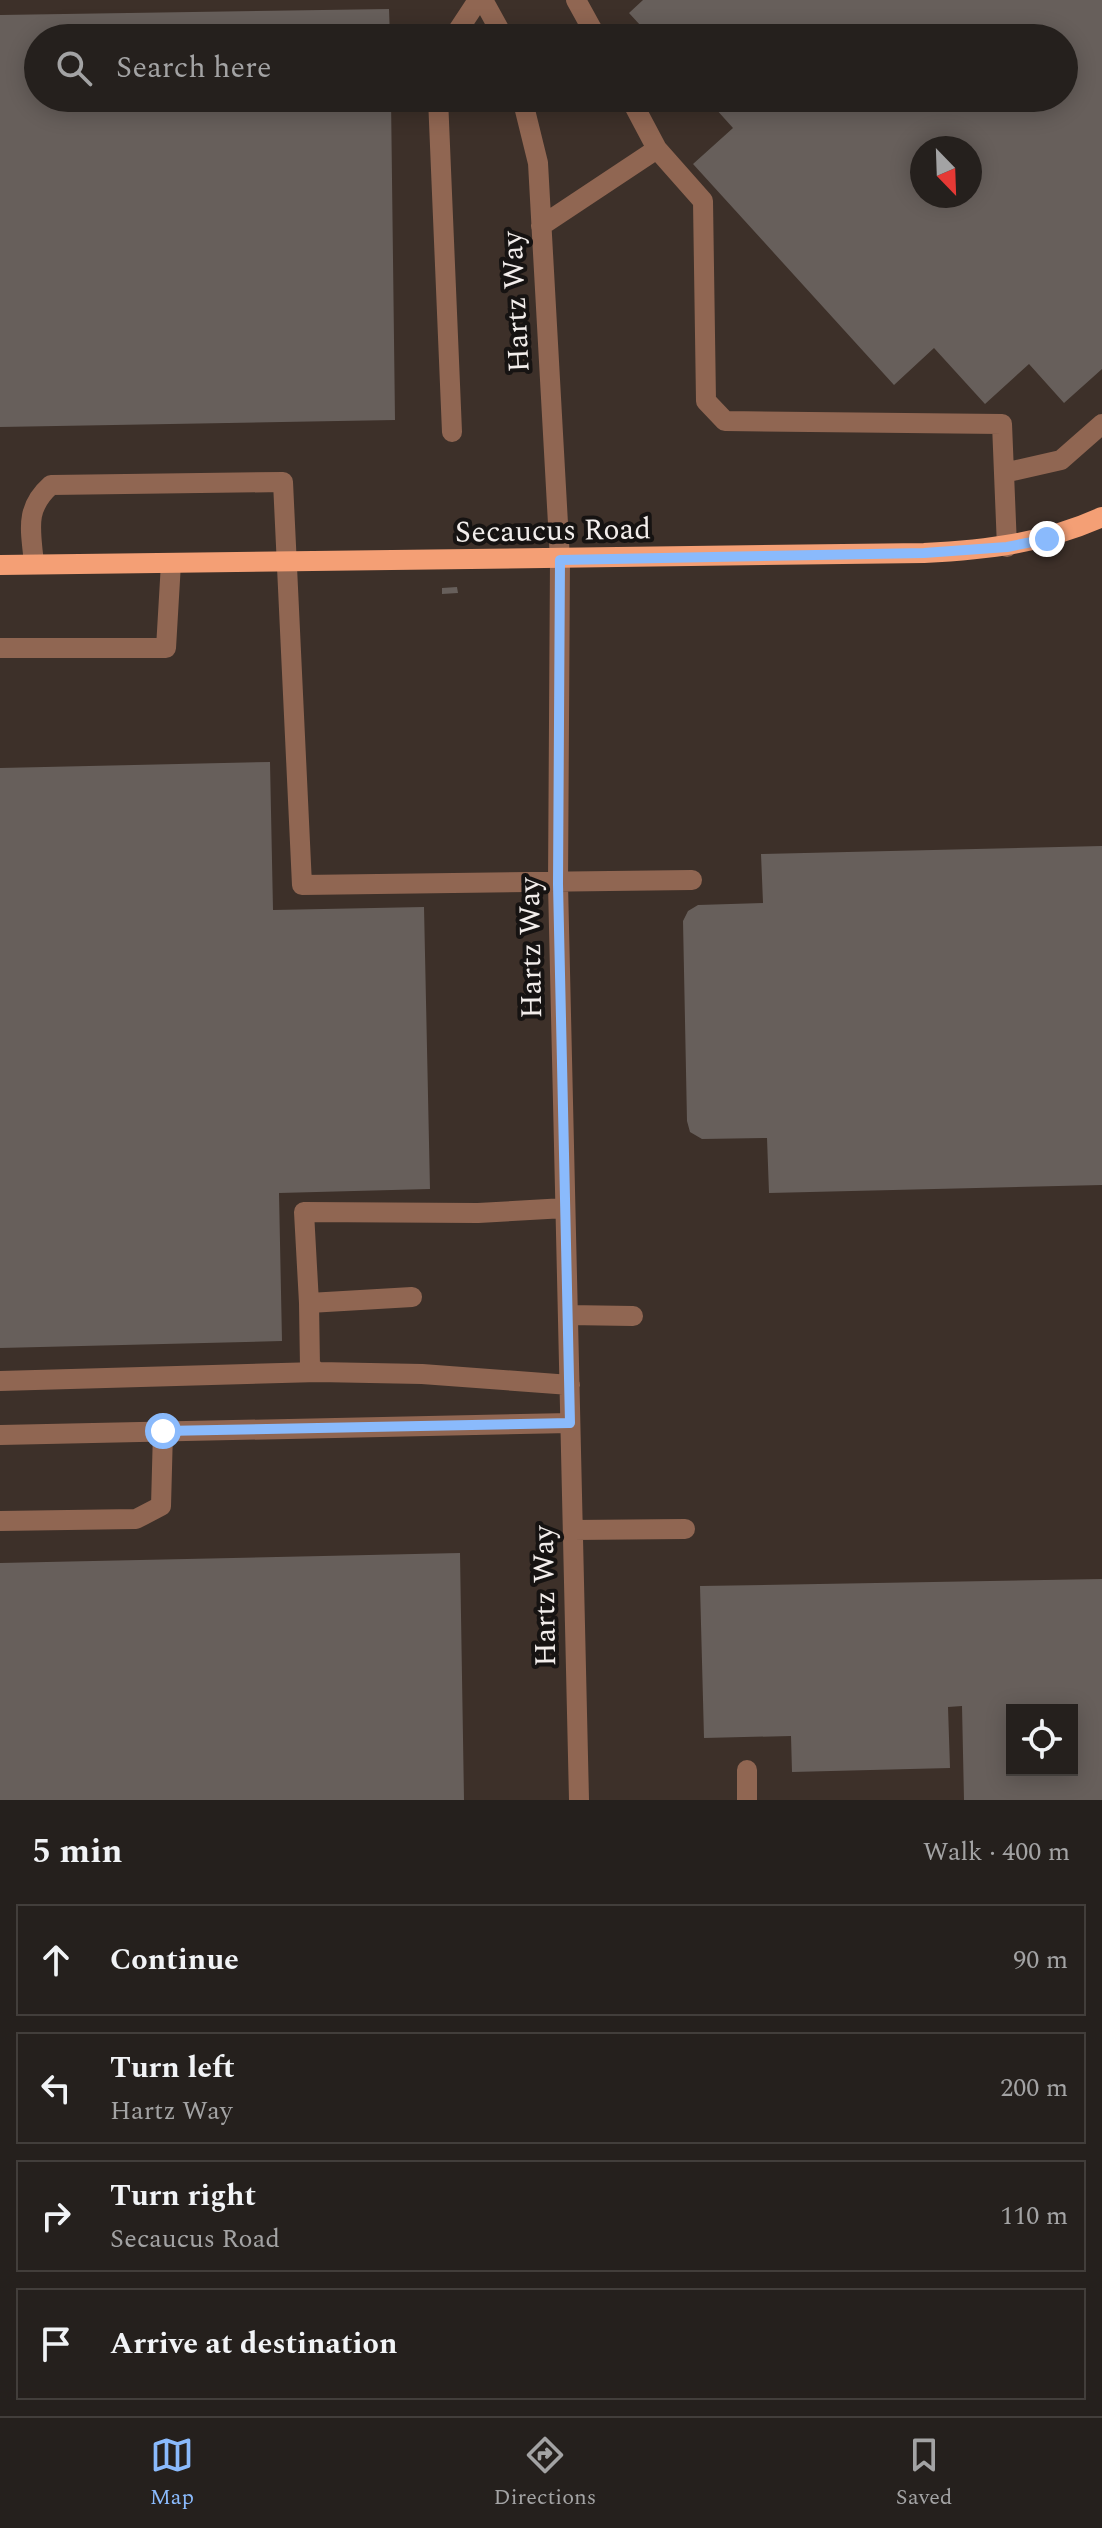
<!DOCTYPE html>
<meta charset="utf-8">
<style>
:root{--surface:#25201d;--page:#312d2a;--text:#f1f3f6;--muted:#a3a3a4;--line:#423e3b;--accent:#8abafc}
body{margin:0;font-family:Spectral,serif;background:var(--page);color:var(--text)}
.controls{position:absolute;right:24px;bottom:24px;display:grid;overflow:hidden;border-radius:0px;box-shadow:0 4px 20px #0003}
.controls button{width:72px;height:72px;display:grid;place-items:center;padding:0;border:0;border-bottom:2px solid var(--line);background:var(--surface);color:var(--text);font:40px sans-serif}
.compass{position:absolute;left:910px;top:136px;width:72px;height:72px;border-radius:50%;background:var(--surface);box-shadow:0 4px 20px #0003;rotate:157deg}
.stop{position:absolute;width:24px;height:24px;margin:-18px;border:6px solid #8abafc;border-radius:50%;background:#fff}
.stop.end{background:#8abafc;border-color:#fff;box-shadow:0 2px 8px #0008}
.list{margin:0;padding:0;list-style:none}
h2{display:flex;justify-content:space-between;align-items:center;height:104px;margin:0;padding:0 32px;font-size:34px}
h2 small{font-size:26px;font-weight:400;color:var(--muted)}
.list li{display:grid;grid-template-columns:52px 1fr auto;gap:24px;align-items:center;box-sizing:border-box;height:112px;margin:0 16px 16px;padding:0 16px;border:2px solid var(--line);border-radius:0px}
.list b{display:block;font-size:30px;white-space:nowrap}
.list p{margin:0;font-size:26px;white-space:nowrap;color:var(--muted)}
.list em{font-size:26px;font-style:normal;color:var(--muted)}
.icon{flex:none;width:44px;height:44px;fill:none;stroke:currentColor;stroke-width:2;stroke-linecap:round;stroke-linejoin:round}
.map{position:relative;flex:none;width:1102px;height:1800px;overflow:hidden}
.search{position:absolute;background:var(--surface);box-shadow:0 4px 20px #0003;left:24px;right:24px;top:24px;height:88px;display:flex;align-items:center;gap:20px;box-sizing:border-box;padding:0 28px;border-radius:44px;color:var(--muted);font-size:30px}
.sheet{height:616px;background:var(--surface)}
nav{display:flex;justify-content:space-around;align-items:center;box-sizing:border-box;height:112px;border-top:2px solid var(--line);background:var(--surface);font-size:22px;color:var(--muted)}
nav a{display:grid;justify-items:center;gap:4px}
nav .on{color:var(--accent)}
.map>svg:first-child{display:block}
</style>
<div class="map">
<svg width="1102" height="1800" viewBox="0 0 1102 1800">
<rect width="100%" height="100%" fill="#312a27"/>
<!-- built -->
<path fill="#3d3029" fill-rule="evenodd" d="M0,0h1102v1800h-1102zM38,38h1026v60h-1026zM922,148h48v48h-48zM1012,1710h60v60h-60z"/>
<!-- building -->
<path fill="#675f5b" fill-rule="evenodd" d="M643,0h459v369l-38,34 -35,-39 -44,40 -51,-56 -40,37 -201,-221 40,-36 -27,-30h358v-60h-412l-23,-25zM922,148h48v48h-48z
M389,9l1,29h-352v60h353l4,322 -395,7v-412z
M457,587l1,6 -16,1v-6z
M270,762l3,148 151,-3 6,282 -151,4 3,148 -282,7v-580z
M1102,846v339l-333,8 -2,-55 -65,1 -12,-7 -3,-11 -4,-200 5,-10 10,-6 65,-2 -2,-49z
M460,1553l4,247h-464v-237z
M1102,1579v221h-138l-2,-94 -14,1 2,61 -158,4 -1,-36 -87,2 -4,-152zM1012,1710h60v60h-60z"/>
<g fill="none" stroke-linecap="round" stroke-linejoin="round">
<!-- minor -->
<path stroke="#906652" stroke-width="20" d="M483,0l21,38
M576,0l21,38
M453,38l25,-38
M438,98l14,334
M522,98l16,65 22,397 -2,324 21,916
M630,98l27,51
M541,226l116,-77 46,52 3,200 19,20 277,3 5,123
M1004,473l57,-13 41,-36
M34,564c-3,-34 -10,-55 17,-79l232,-3 19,403 390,-5
M0,648h166l5,-85
M412,1297l-103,6 -5,-91 174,1 87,-5
M309,1303l1,64 8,5 104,2 148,11
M568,1315l65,1
M0,1381l318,-9
M0,1435l570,-12
M0,1521l136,-2 25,-13 2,-75
M573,1530l112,-1
M747,1770v30"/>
<!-- major -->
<path stroke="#f49f75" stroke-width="20" d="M0,565l924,-12c63,-3 120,-10 178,-36"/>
</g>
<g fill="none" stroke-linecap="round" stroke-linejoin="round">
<!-- route -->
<path stroke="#8abafc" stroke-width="10" d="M163,1431l407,-8 -12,-539 2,-324 364,-7 83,-6 40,-8"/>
</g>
<g text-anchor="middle" stroke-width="8" stroke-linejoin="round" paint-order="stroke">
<!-- street labels -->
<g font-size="30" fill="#f2edeb" stroke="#161312">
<text transform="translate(515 302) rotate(-93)" y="10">Hartz Way</text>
<text transform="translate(553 530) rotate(-1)" y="10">Secaucus Road</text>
<text transform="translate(530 948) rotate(-91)" y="10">Hartz Way</text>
<text transform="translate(544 1596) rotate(-91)" y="10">Hartz Way</text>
</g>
</g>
</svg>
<div class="controls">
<button><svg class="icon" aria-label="locate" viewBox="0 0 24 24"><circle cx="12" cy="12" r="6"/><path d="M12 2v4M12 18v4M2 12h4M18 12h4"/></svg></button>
</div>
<svg class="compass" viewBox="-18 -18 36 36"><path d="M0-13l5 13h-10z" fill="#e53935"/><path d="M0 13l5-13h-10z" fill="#a3a3a4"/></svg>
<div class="stop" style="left:163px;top:1431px"></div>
<div class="stop end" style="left:1047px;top:539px"></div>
<div class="search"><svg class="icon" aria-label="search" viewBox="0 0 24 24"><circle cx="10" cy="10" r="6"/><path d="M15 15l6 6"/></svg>Search here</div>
</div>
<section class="sheet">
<h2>5 min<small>Walk · 400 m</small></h2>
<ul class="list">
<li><svg class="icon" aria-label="ahead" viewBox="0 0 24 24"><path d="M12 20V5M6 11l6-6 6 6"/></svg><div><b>Continue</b></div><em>90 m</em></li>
<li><svg class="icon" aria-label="left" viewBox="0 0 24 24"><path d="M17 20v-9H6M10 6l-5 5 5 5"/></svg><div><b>Turn left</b><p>Hartz Way</p></div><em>200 m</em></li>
<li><svg class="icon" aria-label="right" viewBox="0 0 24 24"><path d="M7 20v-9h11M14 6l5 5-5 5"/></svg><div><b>Turn right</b><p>Secaucus Road</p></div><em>110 m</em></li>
<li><svg class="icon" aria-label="arrive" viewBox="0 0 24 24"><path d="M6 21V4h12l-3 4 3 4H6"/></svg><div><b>Arrive at destination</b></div></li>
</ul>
</section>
<nav>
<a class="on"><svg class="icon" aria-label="map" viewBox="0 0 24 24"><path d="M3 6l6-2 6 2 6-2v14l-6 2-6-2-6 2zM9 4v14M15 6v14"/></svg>Map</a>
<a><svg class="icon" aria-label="directions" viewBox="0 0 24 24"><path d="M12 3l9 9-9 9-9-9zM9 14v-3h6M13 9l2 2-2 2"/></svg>Directions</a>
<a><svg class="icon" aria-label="saved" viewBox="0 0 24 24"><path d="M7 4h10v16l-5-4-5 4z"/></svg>Saved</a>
</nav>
